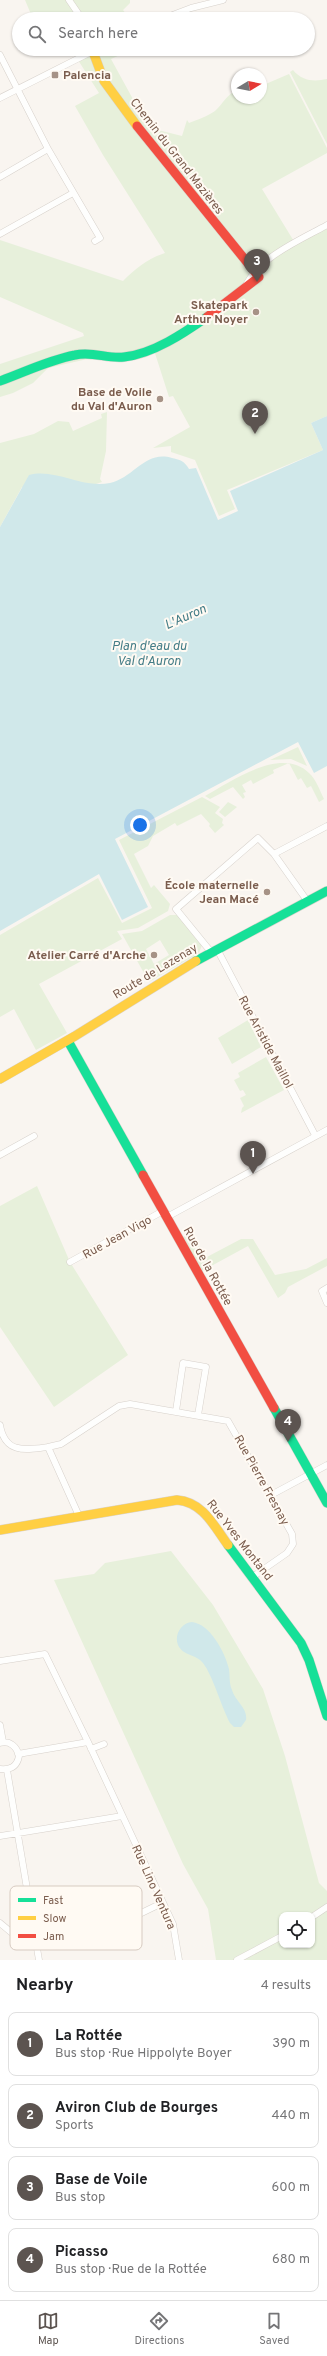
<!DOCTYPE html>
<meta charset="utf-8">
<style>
:root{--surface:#fff;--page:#f6f6f6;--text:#202124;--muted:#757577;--line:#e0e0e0;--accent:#5c5450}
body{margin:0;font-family:Overpass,sans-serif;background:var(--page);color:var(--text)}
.controls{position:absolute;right:12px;bottom:12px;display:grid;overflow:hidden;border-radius:8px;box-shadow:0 1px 3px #0004}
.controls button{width:36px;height:36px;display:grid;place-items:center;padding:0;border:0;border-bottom:1px solid var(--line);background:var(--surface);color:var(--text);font:20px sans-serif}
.compass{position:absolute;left:231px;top:68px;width:36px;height:36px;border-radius:50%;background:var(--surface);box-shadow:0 1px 3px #0004;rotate:80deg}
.you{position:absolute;left:140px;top:825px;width:14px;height:14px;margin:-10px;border:3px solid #fff;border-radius:50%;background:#1a73e8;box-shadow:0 0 0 6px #1a73e833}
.badge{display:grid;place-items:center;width:26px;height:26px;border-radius:50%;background:var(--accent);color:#fff;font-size:13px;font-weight:700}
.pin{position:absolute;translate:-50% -33px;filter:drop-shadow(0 1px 2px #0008)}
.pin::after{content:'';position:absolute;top:21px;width:14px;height:12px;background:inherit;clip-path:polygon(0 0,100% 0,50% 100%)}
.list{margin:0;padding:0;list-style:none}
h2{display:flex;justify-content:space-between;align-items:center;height:52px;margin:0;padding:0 16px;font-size:17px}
h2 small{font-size:13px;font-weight:400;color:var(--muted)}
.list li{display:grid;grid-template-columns:26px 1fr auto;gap:12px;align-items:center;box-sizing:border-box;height:64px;margin:0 8px 8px;padding:0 8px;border:1px solid var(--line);border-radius:8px}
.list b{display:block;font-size:15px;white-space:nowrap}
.list p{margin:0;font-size:13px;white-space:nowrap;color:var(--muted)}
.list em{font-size:13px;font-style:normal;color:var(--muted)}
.icon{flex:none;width:22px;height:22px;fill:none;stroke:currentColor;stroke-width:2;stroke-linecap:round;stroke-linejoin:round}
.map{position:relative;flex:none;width:327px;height:1960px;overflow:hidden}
.search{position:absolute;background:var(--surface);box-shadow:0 1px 3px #0004;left:12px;right:12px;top:12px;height:44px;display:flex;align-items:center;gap:10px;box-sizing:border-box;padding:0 14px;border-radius:22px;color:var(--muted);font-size:15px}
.sheet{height:340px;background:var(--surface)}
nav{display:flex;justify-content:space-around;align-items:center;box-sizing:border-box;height:56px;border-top:1px solid var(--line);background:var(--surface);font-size:11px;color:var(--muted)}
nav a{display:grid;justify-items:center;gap:2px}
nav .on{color:var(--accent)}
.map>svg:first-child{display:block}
</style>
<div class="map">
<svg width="327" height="1960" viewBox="0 0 327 1960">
<rect width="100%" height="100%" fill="#f9f5f0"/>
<!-- green -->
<path fill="#e7f0db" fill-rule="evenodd" d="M25,0h105v3l-7,7 7,9h-97z
M71,49h69l-6,6 -3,-5 -20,9 23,42 20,28 28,7 5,-16 2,3c8,-3 19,-7 26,-12 8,-7 11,-16 22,-21v8h24v-12l28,-12 38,74v5l-65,36 33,54 32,-18v191l-16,7 12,27 -96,40 8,19 -16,7 -24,-56 -24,-8v-6l-18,2 37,-21 -17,-31 -4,1 -16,-50 -19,7 -29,1 -57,13 -15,15 -20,10 -13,4v-33l84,-28 -1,-3 -83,-36v-57l123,41c13,-13 24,-22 42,-28l-62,-98 -28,-49 24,-13z
M293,70c9,11 21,12 34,9v65l-37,-72z
M107,412l-1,39 -6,28 2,3 -9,3 -71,2 -22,40v-84l34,-9 24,-13 11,1 4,9 29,-13 -1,-4z
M298,747l9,19 -16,-7 -21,1z
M289,763l-16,7 1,3 -21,11 -2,-4 -9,5 4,7 -3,1 2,4 -2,2 -10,-12 -23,12 -5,-3c27,-15 76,-50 104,-23 7,6 11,18 15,26l-5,3 -8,-16 -4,2 -6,-10 -3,2z
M202,797l18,10 -5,6 8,6 -1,4 2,2 -9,8 -6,-7 1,-2 -9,-10 -24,12 -2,-3 -22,13 -5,10 -14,8 17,34 3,-3 16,19 -2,7 -30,17 -21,3 5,8 -83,45 28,49 -31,17 -22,-41 -14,8v-82l98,-57 24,45 30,-15 -33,-68z
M228,802l9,5 -12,10 -6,-5z
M170,915h7l25,30 -3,8 -50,29 -27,-48 20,-3zM160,940l9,15 -15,9 -8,-15z
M248,1020l13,27 -29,17 -14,-26z
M266,1057l18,33 -43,23 1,-5 2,-2 -4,-8 6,-3 -3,-5 -3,1 -6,-11 6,-3 -2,-4z
M37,1186l33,76 58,93 -74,52 -54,-80v-121z
M192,1233l13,25 36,-19h12l22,36 31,-6 21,-11v8l-39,21 -3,6 -7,5 -30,-52 -46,25 -19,-34z
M171,1551l42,54 50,84 22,67 34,127 8,8v69h-111l-8,-51 -25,-45 -129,-284 40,-6 11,-11zM282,1915h30v30h-30z"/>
<!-- water -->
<path fill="#d0e8ea" d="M327,416v350l-13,7 -16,-31 -183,97 33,68 -26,13 -23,-46 -99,57v-404l29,-52c27,-7 53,14 81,8 24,-5 35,-33 62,-25 9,2 12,3 17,11l7,-1 22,52 20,-9 -8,-20 93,-41 -12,-27z
M192,1622c18,2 33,30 37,47 1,7 0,14 3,21 3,11 16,18 14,30l-5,7h-7l-4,-4c-9,-17 -17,-47 -27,-60 -7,-9 -20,-7 -25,-18 -4,-10 3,-22 14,-23z"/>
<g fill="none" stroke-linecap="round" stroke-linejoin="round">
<defs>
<path id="street" d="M69,0l13,19
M162,19l29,-11 32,-8
M0,55l48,94 52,89 -5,3
M0,98l95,-48
M0,177l48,-28
M0,234l73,-41
M245,287c14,-30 55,-47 82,-62
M274,854l53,-28
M217,949l98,186
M211,952l-35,-43 82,-71 16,16 34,48
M0,1155l34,-19
M167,1217l160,-87
M70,1262l93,-51
M327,1288l-5,3 5,12
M176,1411l7,-48 23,4 -8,48
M0,1425c5,29 25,25 48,22
M271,1495l56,-30
M79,1516l-31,-69 13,-3 58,-38 11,-2 98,17 64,113 1,10 -6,9 -33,23
M0,1661l45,-7 43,88
M0,1725l3,17
M0,1743c10,-3 17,4 19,13 -2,11 -9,14 -19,13
M91,1749l13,-5
M18,1754l70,-12 85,182 6,36
M7,1770l32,190
M0,1836l122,-20
M312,1917l15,-10
M0,1923l24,20h12l91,-23 35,-17
M237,1960l45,-24"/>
<path id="fast" d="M0,381c25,-9 49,-21 75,-26 18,-4 32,4 49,2 29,-3 60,-24 83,-40
M196,961l131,-70
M68,1041l75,134
M274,1408l53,95
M228,1545l73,98 8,17 18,56"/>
<path id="slow" d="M92,49l12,32 33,45
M0,1079l75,-43 121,-75
M0,1530l177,-30c26,2 37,26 51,45"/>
<path id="jam" d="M137,126l122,151 -52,40
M143,1175l131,233"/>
</defs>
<!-- street casing -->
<use href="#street" stroke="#d7d1cb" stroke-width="7"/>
<!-- fast casing -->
<use href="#fast" stroke="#d9d2cb" stroke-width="10"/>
<!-- slow casing -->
<use href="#slow" stroke="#d9d2cb" stroke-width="10"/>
<!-- jam casing -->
<use href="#jam" stroke="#d9d2cb" stroke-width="10"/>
<!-- street -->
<use href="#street" stroke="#fefefd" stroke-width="6"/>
<!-- fast -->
<use href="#fast" stroke="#16e098" stroke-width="9"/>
<!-- slow -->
<use href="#slow" stroke="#ffcf43" stroke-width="9"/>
<!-- jam -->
<use href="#jam" stroke="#f24e42" stroke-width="9"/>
</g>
<!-- markers -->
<g fill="#a69286" stroke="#fffaf3" stroke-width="1.5">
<rect x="51" y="71" width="8" height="8" rx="2"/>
<circle cx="256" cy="312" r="4"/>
<circle cx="160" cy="399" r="4"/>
<circle cx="267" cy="892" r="4"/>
<circle cx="154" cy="955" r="4"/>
</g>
<g text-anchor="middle" stroke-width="4" stroke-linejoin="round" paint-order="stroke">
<!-- poi labels -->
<g font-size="12" font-weight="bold" fill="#7a5c4d" stroke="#fffaf3" text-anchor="end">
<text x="63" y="79" text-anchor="start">Palencia</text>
<text x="248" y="309">Skatepark<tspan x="248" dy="14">Arthur Noyer</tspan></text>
<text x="152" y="396">Base de Voile<tspan x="152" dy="14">du Val d'Auron</tspan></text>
<text x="259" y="889">École maternelle<tspan x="259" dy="14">Jean Macé</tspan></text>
<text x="146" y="959">Atelier Carré d'Arche</text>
</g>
<!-- street labels -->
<g font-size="12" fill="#7a5c4d" stroke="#fffaf3">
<text transform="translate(177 156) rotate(52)" y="4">Chemin du Grand Mazières</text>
<text transform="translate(155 971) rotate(-31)" y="4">Route de Lazenay</text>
<text transform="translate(266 1042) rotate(62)" y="4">Rue Aristide Maillol</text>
<text transform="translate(117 1237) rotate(-29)" y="4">Rue Jean Vigo</text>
<text transform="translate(208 1266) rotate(61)" y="4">Rue de la Rottée</text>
<text transform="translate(262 1480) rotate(61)" y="4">Rue Pierre Fresnay</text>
<text transform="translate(240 1540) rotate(52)" y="4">Rue Yves Montand</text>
<text transform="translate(154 1887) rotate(66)" y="4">Rue Lino Ventura</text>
</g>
<!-- water labels -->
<g font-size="13" font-style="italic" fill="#437c86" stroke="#fffaf3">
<text transform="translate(185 616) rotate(-24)" y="5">L'Auron</text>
<text x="149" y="650">Plan d'eau du<tspan x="149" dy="15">Val d'Auron</tspan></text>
</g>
</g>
<!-- legend -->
<rect x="10" y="1886" width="132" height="64" rx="6" fill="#fffaf3" stroke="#d7cbc1" stroke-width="1"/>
<rect x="18" y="1898" width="18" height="4" fill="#16e098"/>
<rect x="18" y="1916" width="18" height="4" fill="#ffcf43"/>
<rect x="18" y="1934" width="18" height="4" fill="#f24e42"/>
<g font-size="11" fill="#7a5c4d">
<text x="43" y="1904">Fast</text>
<text x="43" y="1922">Slow</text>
<text x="43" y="1940">Jam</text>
</g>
</svg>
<div class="controls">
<button><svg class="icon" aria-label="locate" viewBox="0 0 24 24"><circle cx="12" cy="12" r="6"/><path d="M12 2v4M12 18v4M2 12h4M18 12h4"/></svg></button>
</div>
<svg class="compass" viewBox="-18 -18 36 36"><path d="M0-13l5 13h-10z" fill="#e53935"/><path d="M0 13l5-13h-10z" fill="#757577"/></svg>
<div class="you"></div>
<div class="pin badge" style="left:253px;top:1174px">1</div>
<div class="pin badge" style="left:255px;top:434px">2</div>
<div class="pin badge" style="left:257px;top:282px">3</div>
<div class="pin badge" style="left:288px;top:1442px">4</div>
<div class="search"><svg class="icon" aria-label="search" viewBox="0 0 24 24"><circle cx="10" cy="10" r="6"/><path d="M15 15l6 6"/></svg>Search here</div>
</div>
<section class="sheet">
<h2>Nearby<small>4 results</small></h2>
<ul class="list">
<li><span class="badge">1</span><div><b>La Rottée</b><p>Bus stop · Rue Hippolyte Boyer</p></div><em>390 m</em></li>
<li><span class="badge">2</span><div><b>Aviron Club de Bourges</b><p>Sports</p></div><em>440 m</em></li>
<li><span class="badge">3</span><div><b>Base de Voile</b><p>Bus stop</p></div><em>600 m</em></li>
<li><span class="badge">4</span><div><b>Picasso</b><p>Bus stop · Rue de la Rottée</p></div><em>680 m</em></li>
</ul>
</section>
<nav>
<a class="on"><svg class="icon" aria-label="map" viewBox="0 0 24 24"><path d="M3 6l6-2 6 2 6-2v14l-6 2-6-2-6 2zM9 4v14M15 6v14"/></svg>Map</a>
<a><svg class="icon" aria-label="directions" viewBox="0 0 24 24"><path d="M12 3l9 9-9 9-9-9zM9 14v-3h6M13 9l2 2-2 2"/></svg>Directions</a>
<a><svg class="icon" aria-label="saved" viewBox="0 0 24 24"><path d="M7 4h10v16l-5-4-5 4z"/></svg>Saved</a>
</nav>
